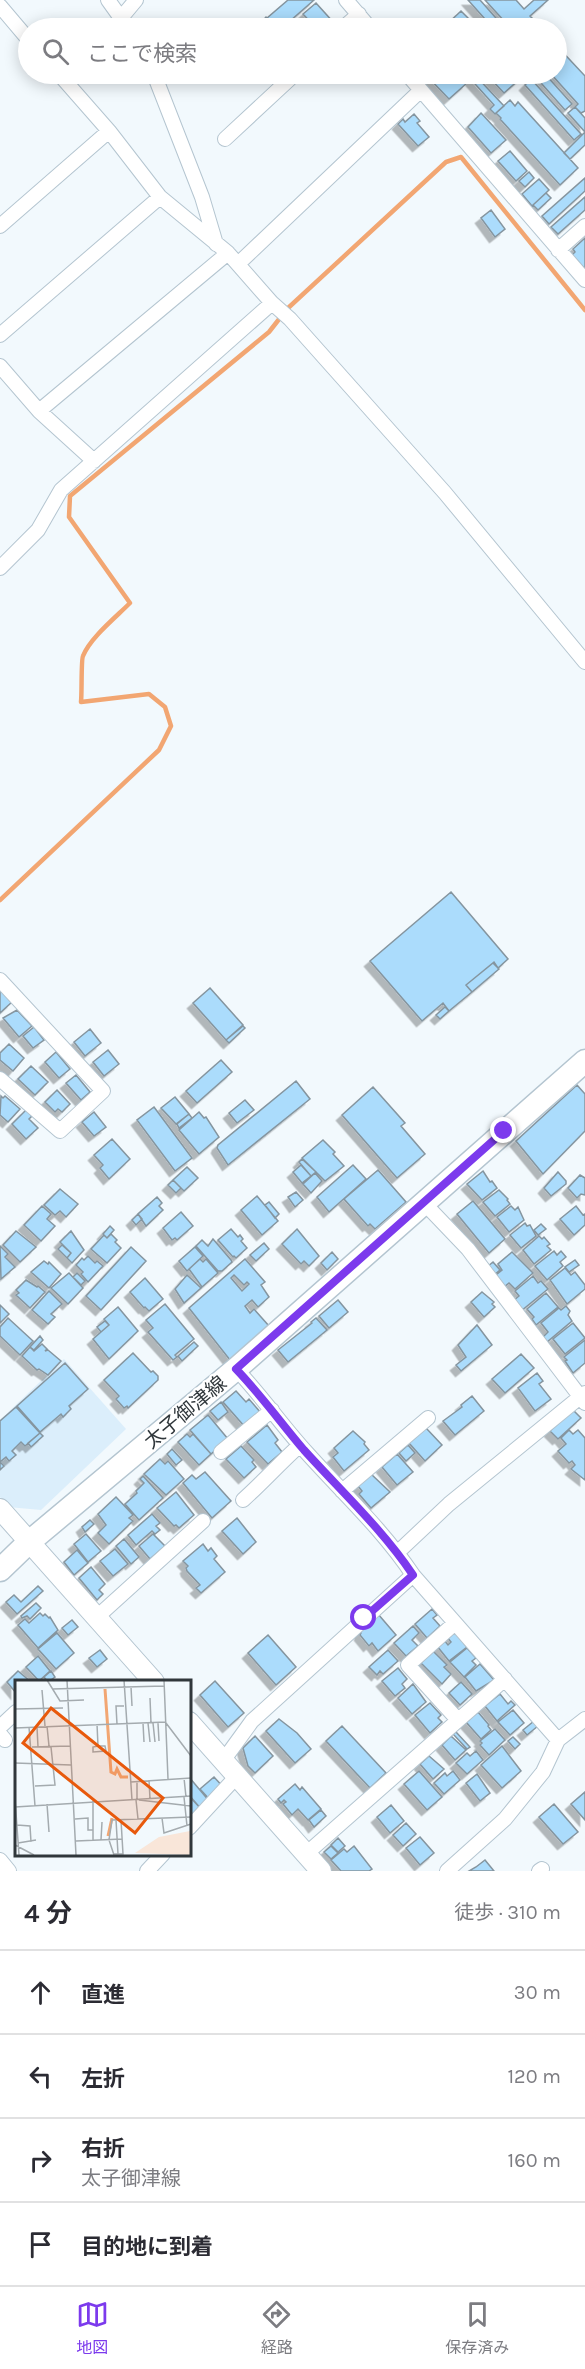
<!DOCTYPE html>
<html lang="ja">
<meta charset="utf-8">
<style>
:root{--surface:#fff;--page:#f7f7f7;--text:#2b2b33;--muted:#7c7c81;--line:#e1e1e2;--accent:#7c3aed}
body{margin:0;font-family:Karla,"Noto Sans JP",sans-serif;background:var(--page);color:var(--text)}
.stop{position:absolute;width:18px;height:18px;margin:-14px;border:4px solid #7c3aed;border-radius:50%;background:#fff}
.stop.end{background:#7c3aed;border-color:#fff;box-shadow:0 2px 6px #0008}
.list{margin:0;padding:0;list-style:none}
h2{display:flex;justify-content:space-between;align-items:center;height:78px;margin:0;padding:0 24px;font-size:26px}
h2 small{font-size:20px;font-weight:400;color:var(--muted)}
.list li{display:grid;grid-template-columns:39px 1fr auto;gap:18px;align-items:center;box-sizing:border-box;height:84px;padding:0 24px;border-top:2px solid var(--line)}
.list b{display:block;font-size:22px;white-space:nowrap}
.list p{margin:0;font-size:20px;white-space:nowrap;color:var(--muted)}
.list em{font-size:20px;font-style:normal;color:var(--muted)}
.icon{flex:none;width:33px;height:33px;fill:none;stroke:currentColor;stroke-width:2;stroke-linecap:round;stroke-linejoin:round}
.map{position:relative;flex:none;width:585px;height:1871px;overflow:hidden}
.search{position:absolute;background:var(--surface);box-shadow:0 3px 15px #0003;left:18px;right:18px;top:18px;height:66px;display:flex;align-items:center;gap:15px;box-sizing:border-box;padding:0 21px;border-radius:33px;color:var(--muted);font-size:22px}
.sheet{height:414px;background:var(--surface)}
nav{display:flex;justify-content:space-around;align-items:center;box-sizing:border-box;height:84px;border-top:2px solid var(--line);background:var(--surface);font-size:16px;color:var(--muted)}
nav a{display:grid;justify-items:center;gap:3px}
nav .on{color:var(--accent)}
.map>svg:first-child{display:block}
</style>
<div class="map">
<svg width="585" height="1871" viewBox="0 0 585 1871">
<defs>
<filter id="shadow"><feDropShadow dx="-5.5" dy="5.5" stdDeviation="0" flood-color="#0004"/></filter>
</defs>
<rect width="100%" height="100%" fill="#f2f9fd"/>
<!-- built -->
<path fill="#dbeefb" d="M64,1359l62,70 -85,81 -33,-3 -8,-10v-77z"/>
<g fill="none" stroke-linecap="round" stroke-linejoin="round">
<!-- stream -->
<path stroke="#f2a672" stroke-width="4.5" d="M0,900l159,-150 12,-24 -6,-19 -16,-13 -68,8c1,-8 0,-43 2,-46 7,-18 33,-39 47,-53l-61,-86 1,-21 199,-164 18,-23 159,-147 15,-5 124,153"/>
</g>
<!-- building -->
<path fill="#abdcfc" stroke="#85959f" stroke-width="1.5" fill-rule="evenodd" filter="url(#shadow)" d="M288,0h26l-32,28h-26l10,-11 1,1z
M468,0h12l23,26 -2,2h-8z
M485,0h31l8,9 10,-9h14l-18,16 12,12h-36l-2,-2 3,-2z
M316,3l18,20 -7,5h-11l-13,-14z
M461,11l17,17h-33l-1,-1z
M556,45l29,31v35l-4,2 -6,-6 3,-3 -27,-30h5z
M425,74h34l8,9 -18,16z
M466,74h8l30,32 -9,8 -5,-5 4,-4z
M486,74h32l4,3 -18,16z
M533,74h12l27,30 -7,6z
M531,79l50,55 -7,6 -49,-55z
M510,100l5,6 3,-4 60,66 -18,17 -60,-66 1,-1 -5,-5z
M575,107l10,11v14l-17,-19z
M481,113l25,27 -15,13 -23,-26z
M414,114l6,7 -3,2 12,14 -11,9 -20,-22 5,-5 2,3z
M585,132v13l-15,14 -6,-6z
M510,151l17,20 -11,10 -18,-20z
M529,172l5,6 -9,9 -6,-6z
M585,178v13l-36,33 -7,-8z
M539,179l10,11 -17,16 -10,-12z
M546,193l5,5 -13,12 -5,-5z
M585,197v13l-27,24 -7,-7z
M491,210l14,19 -10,8 -14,-19z
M585,238v31l-13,-14 3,-3 -2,-3z
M451,892l57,67 -10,9 -4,-6 -28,23 6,7 -23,19 -6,-8 -21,18 -52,-60z
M493,963l6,6 -27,23 -6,-7z
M210,988l33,37 -17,15 -33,-37z
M0,989l12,13 -12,11z
M445,1007l4,4 -9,8 -4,-4z
M17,1010l15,16 -13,11 -16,-19z
M243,1026l2,2 -16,15 -3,-3z
M34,1027l10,13 -11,8 -10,-12z
M90,1029l11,14 -16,13 -11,-14z
M9,1044l15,14 -11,13 -13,-11v-7z
M108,1050l11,14 -15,12 -11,-14z
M56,1052l14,17 -11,9 -14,-16z
M221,1060l11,12 -35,31 -11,-12z
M31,1066l17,16 -13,13 -17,-16z
M76,1075l14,17 -9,8 -15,-17z
M296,1081l14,18 -82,66 -11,-17 1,-3z
M577,1085l8,9v37l-42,43 -27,-33z
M373,1087l32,36 -4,3 24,28 -28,24 -55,-63z
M57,1090l13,14 -8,8 -4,-3 -3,3 -10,-10z
M1,1096l2,2 2,-2 15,13 -12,13 -8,-7z
M175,1097l14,17 -13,10 -15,-16z
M245,1100l9,10 -17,13 -8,-10z
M154,1107l38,51 -17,13 -38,-51z
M26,1110l6,6 -3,3 9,9 -12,11 -14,-15z
M94,1112l12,15 -12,9 -12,-14z
M199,1112l5,6 2,-1 13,20 -20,17 -20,-24z
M189,1114l3,4 -13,10 -2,-4z
M112,1139l18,20 -21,20 -9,-11 3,-3 -9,-10z
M323,1140l12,12 -2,2 11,12 -19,15 -23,-23z
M302,1159l14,13 -5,4 -12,-14z
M301,1165l10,11 -9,7 -9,-11z
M353,1165l13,14 -37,33 -12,-15z
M187,1167l11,11 -14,13 -11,-11z
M378,1170l28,32 -31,27 -5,-5 -2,2 -24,-27z
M483,1171l7,11 2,-1 5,7 -15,12 -15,-16z
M558,1172l8,9v3l-15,12 -7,-8z
M315,1173l7,8 -11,12 -8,-9z
M580,1175l5,3v17l-4,-1 -4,4 -9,-10z
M173,1180l8,8 -5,5 -8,-8z
M60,1189l18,15 -12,13 -6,-6 -5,4 -11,-10z
M499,1190l9,9 -1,1 3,4 -15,12 -12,-14z
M296,1192l7,8 -8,7 -7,-10z
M257,1196l21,25 -16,14 -21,-25z
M157,1197l5,6 -3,3 4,4 -17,16 -8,-12z
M473,1201l32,38 -16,14 -32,-39z
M269,1202l10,12 -4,4 -10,-13z
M42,1206l9,8 -4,5 8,7 -14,15 -17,-16z
M511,1206l4,4 3,-3 6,13 -15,12 -12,-15z
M576,1206l7,9 2,-1v11l-11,10 -14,-16z
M181,1212l12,14 -16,14 -2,-2 -3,2 -9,-12z
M138,1214l4,5 -6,6 -4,-5z
M525,1223l2,3 3,-1 6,11 -15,12 -11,-13z
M541,1224l5,5 -8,6 -4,-5z
M110,1226l4,4 -7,8 -4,-4z
M231,1229l7,8 2,-2 3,4 -2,2 6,7 -11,10 -2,-2 -1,1 -15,-17z
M297,1229l22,27 -10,10 -5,-5 -3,3 -19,-20z
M16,1231l20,16 -16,15 -17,-17z
M71,1231l13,19 -12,13 -5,-5 4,-5 -11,-11z
M111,1234l6,6 -2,2 6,6 -14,15 -16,-14 13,-14 3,3z
M539,1236l3,3 2,-2 6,7 -3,2 4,4 -17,14 -11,-14z
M213,1239l18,21 1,2 -10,9h-4l-22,-25 6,-6 6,6z
M264,1243l5,6 -13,12 -6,-6z
M62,1245l9,8 -4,5 -9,-9z
M0,1246l8,8 -3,3 10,10 -14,12z
M131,1247l15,14 -45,49 -15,-14z
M195,1247l8,9 -16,15 -8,-10z
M554,1251l3,4 4,-4 5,6 -6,5 3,4 -16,14 -12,-14z
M332,1252l6,7 -11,11 -6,-7z
M512,1252l21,21 -18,16 -6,-6 -5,4 -8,-12 6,-5 -4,-6z
M88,1256l7,7 2,-2 6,5 -15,16 -7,-8 2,-2 -7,-7 6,-7 2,2z
M200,1259l3,3 3,-3 12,14 -16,14 -13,-18z
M245,1259l20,23 -4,3 8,12 -11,10 -6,-7 -7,6 5,7 4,-4 15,17 -39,34 -41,-52zM234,1275l10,10 3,-3 2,2 -7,7 -11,-13z
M575,1260l4,5 -10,7 -4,-5z
M44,1261l4,3 1,-2 12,12 -12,14 -18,-16z
M493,1262l7,8 -6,5 -7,-8z
M565,1268l6,7 4,-3 10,13v4l-18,15 -17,-24z
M69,1273l14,15 -15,16 -17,-16z
M77,1273l8,8 -4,4 -8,-8z
M187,1275l14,13 -17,15 -9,-14z
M533,1276l5,7 3,-2 7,8 -27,22 -8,-10 6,-5 -4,-5z
M145,1278l18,21 -14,12 -4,-4 -1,1 -14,-16z
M26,1280l11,7 1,-1 7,6 -15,16 -14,-13 3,-2 -3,-3z
M49,1291l13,13 -11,10 4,3 -7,7 -16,-14z
M482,1292l12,10 -2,2 3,3 -11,10 -13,-15z
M546,1293l12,14 -22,18 -4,-6 2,-2 -7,-8z
M338,1300l10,12 -19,16 -10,-12z
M165,1304l29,35 -19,16 2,2 -4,3 -25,-28 5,-4 -7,-8z
M0,1305l9,9 -9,9z
M566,1306l4,5 -2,4 4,6 -25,21 -4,-5 5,-5 -7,-9 18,-15 2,2z
M118,1307l20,24 -29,28 -16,-20 16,-14 -5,-6z
M8,1318l25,23 -13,14 -20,-19v-9z
M316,1318l11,12 -39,32 -10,-12 34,-27 -1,-1z
M105,1321l4,4 -8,7 -4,-5z
M573,1323l12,15 -20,16 -12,-15z
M477,1325l15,20 -31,26 -5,-6 10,-8 -8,-12z
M40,1336l3,4 -9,10 -4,-3z
M585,1340v23l-12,10 -8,-12 2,-1 -3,-3z
M194,1342l4,4 -16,15 -4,-5z
M42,1344l5,5 -2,2 3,-1 13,11 -13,14 -9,-6 -2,1 -15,-14 8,-9 4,4z
M133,1353l18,19 2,-1 5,5v4l-30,28 -1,-2 -3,2 -8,-9 3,-3 -15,-16z
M521,1354l13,14 -29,25 -13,-14z
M65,1363l23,26 -19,17 2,3 -8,8 -2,-3 -21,18 -23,-26z
M537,1373l6,8 -4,3 12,15 -16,12 -17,-23z
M236,1391l10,11 3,-3 12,14 -16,14 -22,-25z
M472,1396l12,15 -29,24 -12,-14 19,-14 -1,-2z
M221,1402l7,10 -10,8 -8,-9z
M16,1407l24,26 -15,13 -4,-4 -9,9 4,4 -7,6 -3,-4 -6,5 4,4 -4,4v-49z
M573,1410l8,8 -23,21 -8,-8z
M208,1415l20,24 -17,15 -21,-24z
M267,1425l11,15 -3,3 7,9 -14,12 -21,-22z
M426,1428l16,17 -17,16 -16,-18z
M569,1430l4,4 5,-4 7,8v42l-14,-11 4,-4 -3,-4 -3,2 -11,-12 8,-7 -5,-6z
M353,1431l12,11 -1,2 5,6 -25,21 -11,-14 5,-4 -4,-5z
M40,1433l3,3 -12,11 -3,-4z
M187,1434l3,3 3,-3 18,20 -12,11 -21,-23z
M408,1445l7,8 -9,8 -7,-8z
M241,1446l13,14 -2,2 4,5 -12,11 -18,-19z
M172,1449l10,11 -6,5 -9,-11z
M397,1454l16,18 -16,13 -15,-18z
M160,1459l5,5 3,-3 16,18 -18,16 -22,-21z
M205,1472l26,29 -19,17 -29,-35 9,-8 4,4z
M371,1474l19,18 -19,16 -12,-14 3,-3 -4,-5z
M143,1476l20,22 -24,22 -14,-16 12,-11 -1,-2 8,-8 -4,-4z
M176,1492l18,23 -15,13 -3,-3 -2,1 -17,-18z
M116,1497l17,18 -4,3 4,3 -24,23 -11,-11 8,-8 -8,-11z
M152,1514l8,9 -4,3 4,4 -5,4 -3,-3 -16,14 -8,-10z
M237,1518l19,24 -13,12 -21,-23z
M90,1520l4,4 -9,8 -3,-5z
M86,1534l15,17 -13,11 -14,-18z
M153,1534l12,12 -15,13 -11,-13z
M124,1539l15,18 -8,7 -15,-18z
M203,1544l5,7 3,-3 6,8 -3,3 11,13 -24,21 -5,-5 4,-3 -13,-14 -1,-3 2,-2 -5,-5z
M115,1549l13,15 -15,12 -13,-15z
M77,1550l11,13 -14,12 -10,-13z
M91,1567l14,17 -6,6 4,4 -6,6 -18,-22z
M38,1586l5,5 -26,23 -11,-12 8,-7 7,7z
M36,1603l5,5 -11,11 -3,-3 -5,2 -1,-2z
M432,1609l5,6 -4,3 7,8 -13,12 -12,-14z
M40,1613l3,3 2,-2 4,4 1,-1 8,13 -20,18 -20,-23 7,-6 4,4z
M378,1614l18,21 -18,16 -6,-8 -3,3 -9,-11 1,-2 -2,-2z
M72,1620l6,7 -10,8 -6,-7z
M413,1626l6,7 -7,7 6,6 -12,10 -12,-13z
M454,1631l13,16 -18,14 -12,-15 7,-6 4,5 3,-3 -4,-5z
M57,1633l17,20 -18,16 -18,-20z
M268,1635l28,32 -20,18 -28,-32z
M467,1648l9,10 -4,3 4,4 -12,12 -14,-15z
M100,1650l7,9 -10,8 -8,-9z
M388,1650l10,11 -15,13 -3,-3 -3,4 -8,-8z
M433,1651l14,14 -3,2 7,7 -9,10 -21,-21z
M38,1656l12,15 -11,10 -13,-14z
M480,1664l14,16 -18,11 -11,-14z
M398,1668l9,11 -5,5 3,4 -10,8 -13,-15z
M18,1671l13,11h-15v11l-9,-11z
M51,1671l4,6 -7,5 -4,-5z
M215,1681l29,32 -16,14 -28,-32z
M461,1682l11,12 -12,11 -11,-12z
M413,1684l13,18 -14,12 -14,-16z
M500,1694l8,10 3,-3 4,4 -18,16 -12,-15z
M430,1703l11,12 -3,3 4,4 -12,11 -15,-18z
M513,1710l11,13 -14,12 -12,-13z
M478,1712l11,13 -1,1 3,4 -10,9 -15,-17z
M279,1719l18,14 14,16 -16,14 -29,-32z
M534,1721l4,5 -11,9 -4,-5z
M342,1726l44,47 -16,15 -44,-47z
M495,1729l10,11 -16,15 -9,-10 2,-2 -2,-2z
M456,1732l14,15 -3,2 -14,-15z
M255,1736l18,20 -18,17 -7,-7 -5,-18z
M451,1736l15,14 -11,10 -13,-15z
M513,1737l7,7 -5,5 -7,-8z
M502,1746l19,25 -19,17 -21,-23z
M476,1751l7,9 -16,14 -11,-11 11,-10 3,3z
M429,1756l15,13 -11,10 -13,-15z
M419,1771l23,26 -15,13 -23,-26z
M453,1771l7,9 -16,14 -10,-11 11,-10 2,3z
M477,1774l13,19 -10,8 -14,-18z
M189,1777l21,25 -8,8 -13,-15z
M214,1777l11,12 -14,12 -11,-12z
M295,1784l5,6 2,-3 19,22 -13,11 -10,-11 -6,6 -9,-11 3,-2 -2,-2 -3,3 -3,-4z
M585,1792v28l-14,-16z
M189,1796l13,14 -13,11z
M554,1804l24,28 -15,12 -24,-27z
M391,1805l13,16 -14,12 -13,-16z
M321,1810l5,6 -12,11 -5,-7z
M406,1823l10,11 -13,12 -10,-11z
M420,1837l14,16 -14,12 -14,-17z
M338,1838l7,8 -7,6 -7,-7z
M331,1846l7,7 -7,6 -7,-7z
M354,1846l18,23 -3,2h-28l-10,-11 13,-11 3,3z
M485,1860l9,11h-25l7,-4z"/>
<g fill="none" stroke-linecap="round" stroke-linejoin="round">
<defs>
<path id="street" d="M108,0l20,28
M346,0l24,28
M0,6l28,33
M121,18l15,-18
M343,28l16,-14
M59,74l50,57 51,66 68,56 44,50 18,16 155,174 140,169
M154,74l48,123 14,47
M407,74l178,206
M225,139l70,-65
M0,226l109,-95
M558,250l27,-24
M238,264l182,-173
M0,335l160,-138
M0,366l39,45 55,50
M39,411l189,-158
M0,568l38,-38 23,-40 211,-187
M0,980l103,111 -43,40 -60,-52
M424,1203l44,46 117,154
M236,1369c26,27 46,57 71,84 36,40 76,77 106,122l145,165
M221,1452l51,-42
M342,1491l86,-73
M243,1500c20,-18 37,-37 57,-55
M398,1552l51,-48 136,-111
M97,1617l106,-96
M455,1623l-47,42 50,55
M0,1727l16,-15
M0,1734l5,6
M223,1761l29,-40 161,-146
M189,1828l48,-52
M306,1854l199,-175
M0,1860l9,11
M147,1871l16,-17
M447,1871l58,-52 38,-47 15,-32 27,-21
M539,1871l3,-2"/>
<path id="secondary" d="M0,1509l154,173
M189,1722l132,149"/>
<path id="primary" d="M0,1570l28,-27 208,-174 349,-308"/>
</defs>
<!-- street casing -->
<use href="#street" stroke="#b4c5d0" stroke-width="16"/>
<!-- secondary casing -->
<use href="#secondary" stroke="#b4c5d0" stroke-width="22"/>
<!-- primary casing -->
<use href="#primary" stroke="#b4c5d0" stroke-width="25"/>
<!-- street -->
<use href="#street" stroke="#fff" stroke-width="14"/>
<!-- secondary -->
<use href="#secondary" stroke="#fff" stroke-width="20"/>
<!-- primary -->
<use href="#primary" stroke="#fff" stroke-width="22"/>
</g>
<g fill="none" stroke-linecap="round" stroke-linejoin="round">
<!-- route -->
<path stroke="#7c3aed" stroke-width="8" d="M364,1618l49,-43c-31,-46 -72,-84 -109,-125 -23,-27 -43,-55 -68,-81l268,-238"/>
</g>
<g text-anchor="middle" stroke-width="4.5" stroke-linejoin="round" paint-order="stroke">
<!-- street labels -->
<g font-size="20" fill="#30373b" stroke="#fff">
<text transform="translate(185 1412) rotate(-40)" y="7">太子御津線</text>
</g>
</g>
<!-- overview -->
<g transform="translate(15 1680)">
<rect width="176" height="176" fill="#f2f9fd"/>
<path d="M175,151v24l-55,-2 24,-16z" fill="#f9e6d9"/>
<path fill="none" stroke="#f2a672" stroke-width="3" d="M90,9l6,83 4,2 2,-5 4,8h7M93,156l4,-18"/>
<path fill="none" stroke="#a4abaf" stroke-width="1.5" d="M32,0l13,21 24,-1M52,0l9,175M109,0l8,120M149,0l4,99M116,7l1,19M37,9l112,-3M27,10l3,36M135,18l1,25M0,29l48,-1M128,43l1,19M133,43l2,19M138,43l2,19M143,43l1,18M151,43l25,33M82,44l1,22M102,44l-1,-18h8M32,46l2,20M14,47l6,79M22,47l1,20M0,48l151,-6M83,66h7l1,5 -13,1v-5zM17,67l38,-1M0,83l56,2M169,98l2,19M134,100l1,19M122,101v19M116,102l60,-4M20,106l20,-1 -4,-38M169,117l3,29M0,119l4,56M121,120l2,19M124,120l52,6M32,124l2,28M0,127l176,-11M147,138l2,15 27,-9M60,139l13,-1v12h5M101,140l2,34M2,145l13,1 1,16M78,160v-39M86,160l1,-18M61,161l46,-2M3,163l18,-3M0,165l19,10M98,174h10l-2,-34M99,175l-5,-15 3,-20 79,-3"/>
<path fill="#e8590c" fill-opacity="0.15" stroke="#e8590c" stroke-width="3" d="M36,28l112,90 -28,35 -112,-90z"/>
<rect width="176" height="176" fill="none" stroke="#30373b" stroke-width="3"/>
</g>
</svg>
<div class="stop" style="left:364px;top:1618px"></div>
<div class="stop end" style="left:504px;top:1131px"></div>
<div class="search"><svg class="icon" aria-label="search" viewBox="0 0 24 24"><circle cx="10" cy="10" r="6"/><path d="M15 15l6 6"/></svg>ここで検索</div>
</div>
<section class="sheet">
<h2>4 分<small>徒歩 · 310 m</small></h2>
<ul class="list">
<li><svg class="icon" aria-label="ahead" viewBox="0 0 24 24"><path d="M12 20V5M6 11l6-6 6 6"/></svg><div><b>直進</b></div><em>30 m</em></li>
<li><svg class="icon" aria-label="left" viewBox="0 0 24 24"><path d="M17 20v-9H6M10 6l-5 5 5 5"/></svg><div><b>左折</b></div><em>120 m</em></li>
<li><svg class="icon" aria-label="right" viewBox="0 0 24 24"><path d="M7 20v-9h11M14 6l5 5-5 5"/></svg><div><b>右折</b><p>太子御津線</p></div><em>160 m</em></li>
<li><svg class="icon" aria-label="arrive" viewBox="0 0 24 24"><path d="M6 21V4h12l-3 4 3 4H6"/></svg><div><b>目的地に到着</b></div></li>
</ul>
</section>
<nav>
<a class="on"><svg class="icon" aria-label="map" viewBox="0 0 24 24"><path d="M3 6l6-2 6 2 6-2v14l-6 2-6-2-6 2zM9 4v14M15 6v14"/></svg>地図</a>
<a><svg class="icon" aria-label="directions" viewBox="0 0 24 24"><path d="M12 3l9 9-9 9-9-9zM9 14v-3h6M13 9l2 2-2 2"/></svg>経路</a>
<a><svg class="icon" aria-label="saved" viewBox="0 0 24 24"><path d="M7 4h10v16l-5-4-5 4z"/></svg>保存済み</a>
</nav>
